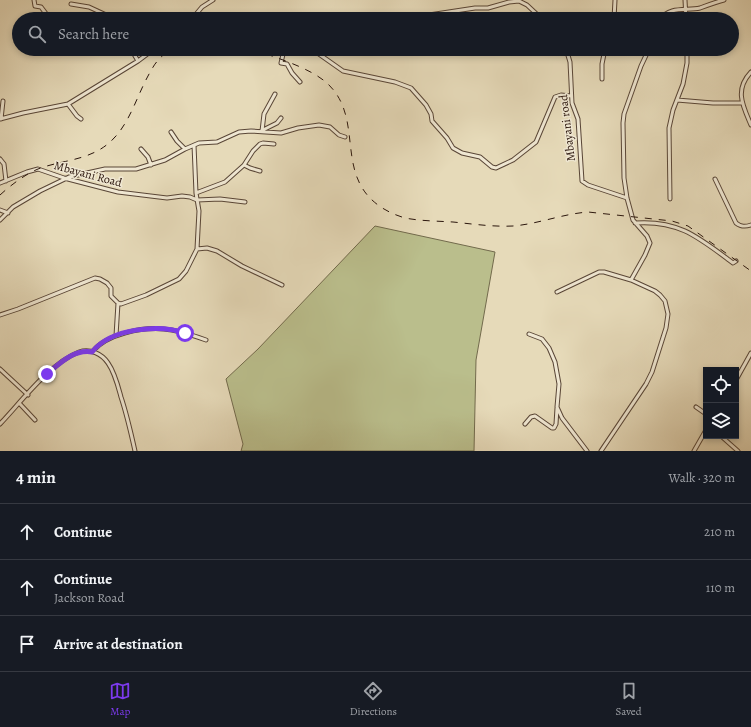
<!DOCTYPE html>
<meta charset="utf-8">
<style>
:root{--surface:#171b24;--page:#242831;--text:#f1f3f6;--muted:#9ea1a6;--line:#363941;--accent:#7c3aed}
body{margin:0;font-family:Alegreya,serif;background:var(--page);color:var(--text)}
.controls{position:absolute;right:12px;bottom:12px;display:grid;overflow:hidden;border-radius:0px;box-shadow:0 2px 6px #0003}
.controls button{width:36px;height:36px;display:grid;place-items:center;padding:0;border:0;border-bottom:1px solid var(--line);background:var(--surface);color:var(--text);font:20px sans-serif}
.stop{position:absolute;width:12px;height:12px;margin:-9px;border:3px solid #7c3aed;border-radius:50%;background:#fff}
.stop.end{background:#7c3aed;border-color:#fff;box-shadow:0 1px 4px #0008}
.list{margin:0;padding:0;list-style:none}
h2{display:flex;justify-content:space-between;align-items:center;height:52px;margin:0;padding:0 16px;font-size:17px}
h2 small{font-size:13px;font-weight:400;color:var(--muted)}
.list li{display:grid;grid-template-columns:26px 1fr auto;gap:12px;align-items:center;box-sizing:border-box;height:56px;padding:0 16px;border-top:1px solid var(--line)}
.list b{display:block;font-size:15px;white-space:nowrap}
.list p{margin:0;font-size:13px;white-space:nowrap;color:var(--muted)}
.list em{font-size:13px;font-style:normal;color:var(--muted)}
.icon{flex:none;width:22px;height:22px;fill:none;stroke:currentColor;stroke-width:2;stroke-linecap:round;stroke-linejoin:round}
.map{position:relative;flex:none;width:751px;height:451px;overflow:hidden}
.search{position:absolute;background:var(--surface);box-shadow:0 2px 6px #0003;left:12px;right:12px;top:12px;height:44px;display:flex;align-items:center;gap:10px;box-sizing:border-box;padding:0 14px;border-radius:22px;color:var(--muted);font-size:15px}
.sheet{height:220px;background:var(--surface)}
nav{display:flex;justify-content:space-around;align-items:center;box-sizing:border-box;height:56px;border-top:1px solid var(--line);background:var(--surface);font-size:11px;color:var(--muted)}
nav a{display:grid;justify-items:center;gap:2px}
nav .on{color:var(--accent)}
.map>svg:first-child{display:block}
</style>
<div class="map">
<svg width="751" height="451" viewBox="0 0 751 451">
<rect width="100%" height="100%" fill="#e6dab9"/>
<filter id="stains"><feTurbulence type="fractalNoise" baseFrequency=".005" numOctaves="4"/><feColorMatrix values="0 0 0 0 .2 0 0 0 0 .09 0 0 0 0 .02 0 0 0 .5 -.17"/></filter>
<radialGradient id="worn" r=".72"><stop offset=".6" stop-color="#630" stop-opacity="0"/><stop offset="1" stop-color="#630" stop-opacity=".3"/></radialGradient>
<!-- grass -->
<path fill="#babe8c" stroke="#726a4c" d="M375,226l120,26 -19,108 -2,91h-233l2,-7 -17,-65 32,-30z"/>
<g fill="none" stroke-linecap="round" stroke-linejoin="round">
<defs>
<path id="street" d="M34,0l1,6 6,1 6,8 6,4
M685,0l1,19
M71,4l18,3 26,12
M192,19l10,-12 11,-7
M418,19l11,-4 46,-7h13l21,-6 10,-1 8,4 15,14
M614,19l1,-19
M661,19c8,-13 26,-8 39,-11 8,-3 16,-6 24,-8
M131,49l7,12
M281,49l9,1 12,-1
M307,49l9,3 27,19 52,11 16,6 15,17 5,9 1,7 15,17 6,10 9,5 18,4 12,10 4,1 17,-8 23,-18 19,-45 6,-2 10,1
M566,49l4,13 2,41 6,16 4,62 6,4 39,13
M284,50l-3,13 6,1 5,9 8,9
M751,72c-17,18 -8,34 0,53
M602,79v-15l3,-15
M677,100l36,3h28
M68,104l9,12 4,3
M0,119l23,-6 45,-9 70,-43 16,-12
M1,119l2,-18
M261,131l16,-8 4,-5
M262,131l2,-17 11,-20
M171,132l6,9 8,8
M141,149l7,8 3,8
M0,159l4,5 2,17
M244,165l6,3 10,3
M715,179l21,44c5,4 9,4 15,2
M0,183l27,-11 11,-3 26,9 54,14 49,6 15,-2 8,1 7,3 23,-1 25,3
M196,193l29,-11 19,-17 9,-14 7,-7 3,-1 11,1
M670,199l-1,-71 4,-18 10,-26 4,-21v-14
M0,210l8,3
M0,220l13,-13 27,-16 29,-14 36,-8h31l29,-9 20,-11 14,-6 18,-1 22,-10 12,-1 30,2 17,-5 21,-3 11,2 9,8 6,2
M635,223c42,-3 62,13 94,37l4,3 3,-2
M197,249l10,-1 10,3 25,15 40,19
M631,280l14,-25 5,-12 -3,-7 -14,-16 -6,-22 -3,-20 -1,-55 1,-9 17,-48 8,-17
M557,292l42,-20h5l27,8 24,11 5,4 5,6 3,13 -2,14 -14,44 -6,12 -45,67
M0,315l18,-6 77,-31 5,1 7,4 4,5v8l7,7 3,1 25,-9 33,-16 7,-8 11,-22 2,-38 -3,-18 -2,-48
M529,334l13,5 7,9 6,14 4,22 -2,23 5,11 25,33
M116,336l2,-33
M93,351c14,-17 49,-24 71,-22 14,1 28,6 42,11
M0,369l28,26
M736,380l15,-27
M20,404l15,16
M696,407l10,7
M0,424c21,-22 50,-61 79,-72 11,-4 23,2 29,11 7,10 10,23 13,34 6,18 10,36 14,54
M525,424l6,-7 4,-1 17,12h2l2,-4 1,-16
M721,436l17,15
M694,451l12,-21"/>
</defs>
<!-- street casing -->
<use href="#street" stroke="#594637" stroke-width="5"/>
<!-- street -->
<use href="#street" stroke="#efe7d2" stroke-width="3"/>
<!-- rail -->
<path stroke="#2a150c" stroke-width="1" stroke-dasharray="7 7" stroke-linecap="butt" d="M253,49c23,9 59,19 76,36 35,35 6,88 49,120 8,6 17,10 27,13 15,3 32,3 48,4 20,2 40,5 60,4 25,-2 49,-12 75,-14l84,9 16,5 63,45
M0,195c11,-10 24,-20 38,-26 23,-9 50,-8 71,-26 22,-19 28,-50 43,-74 4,-8 11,-14 18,-20"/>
</g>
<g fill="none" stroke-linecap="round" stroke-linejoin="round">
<!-- route -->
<path stroke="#7c3aed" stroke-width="5" d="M47,374c13,-11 27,-25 45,-22 19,-24 67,-28 93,-19"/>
</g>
<g text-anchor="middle" stroke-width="3" stroke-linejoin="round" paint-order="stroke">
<!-- street labels -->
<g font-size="12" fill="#2a150c" stroke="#efe7d2">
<text transform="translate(567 128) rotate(-97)" y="4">Mbayani road</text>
<text transform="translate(88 174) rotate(15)" y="4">Mbayani Road</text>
</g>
</g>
<rect width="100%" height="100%" filter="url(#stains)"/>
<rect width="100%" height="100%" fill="url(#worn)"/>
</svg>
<div class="controls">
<button><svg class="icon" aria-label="locate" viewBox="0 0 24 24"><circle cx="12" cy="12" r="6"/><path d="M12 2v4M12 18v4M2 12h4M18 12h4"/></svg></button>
<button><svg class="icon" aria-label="layers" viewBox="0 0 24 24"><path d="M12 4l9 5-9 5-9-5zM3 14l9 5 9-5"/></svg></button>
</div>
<div class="stop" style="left:185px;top:333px"></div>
<div class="stop end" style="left:47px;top:374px"></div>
<div class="search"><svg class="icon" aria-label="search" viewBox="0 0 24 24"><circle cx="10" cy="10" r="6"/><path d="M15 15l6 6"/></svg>Search here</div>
</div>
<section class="sheet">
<h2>4 min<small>Walk · 320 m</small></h2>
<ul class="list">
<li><svg class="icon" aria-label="ahead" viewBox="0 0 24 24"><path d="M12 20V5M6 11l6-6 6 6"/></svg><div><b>Continue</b></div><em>210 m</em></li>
<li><svg class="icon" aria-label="ahead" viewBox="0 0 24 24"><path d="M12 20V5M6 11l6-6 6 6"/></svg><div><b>Continue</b><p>Jackson Road</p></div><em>110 m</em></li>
<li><svg class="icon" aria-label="arrive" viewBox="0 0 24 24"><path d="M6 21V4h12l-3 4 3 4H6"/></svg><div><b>Arrive at destination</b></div></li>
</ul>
</section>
<nav>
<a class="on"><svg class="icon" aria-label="map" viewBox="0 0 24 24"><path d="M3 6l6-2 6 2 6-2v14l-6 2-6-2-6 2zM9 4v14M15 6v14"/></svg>Map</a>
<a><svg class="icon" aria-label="directions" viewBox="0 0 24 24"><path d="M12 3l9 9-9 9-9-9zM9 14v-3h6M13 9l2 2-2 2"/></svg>Directions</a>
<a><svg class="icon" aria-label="saved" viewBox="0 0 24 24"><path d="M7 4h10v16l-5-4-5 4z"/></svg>Saved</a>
</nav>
